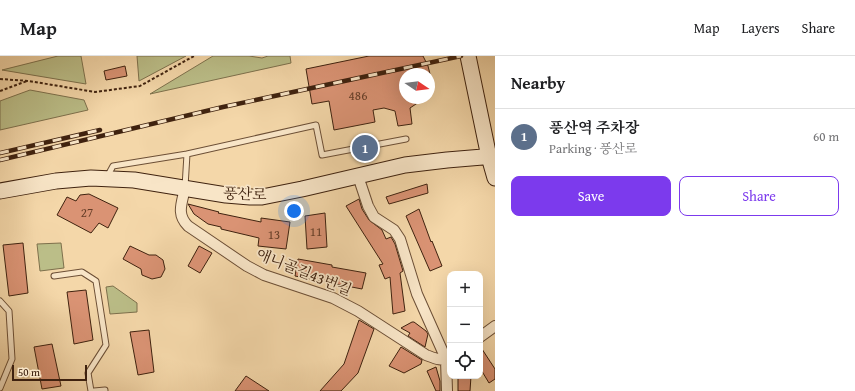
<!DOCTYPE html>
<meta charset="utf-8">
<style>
:root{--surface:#fff;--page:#f6f6f6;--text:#202124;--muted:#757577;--line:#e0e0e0;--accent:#7c3aed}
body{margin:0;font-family:"Gentium Book Plus","Noto Serif KR",serif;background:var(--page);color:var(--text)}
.controls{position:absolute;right:12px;bottom:12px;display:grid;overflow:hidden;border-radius:8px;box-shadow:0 4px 16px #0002}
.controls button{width:36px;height:36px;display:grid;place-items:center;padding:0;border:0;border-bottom:1px solid var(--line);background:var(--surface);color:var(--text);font:20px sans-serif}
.compass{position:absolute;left:399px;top:12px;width:36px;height:36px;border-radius:50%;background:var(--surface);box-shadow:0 4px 16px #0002;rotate:103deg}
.scale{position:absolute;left:12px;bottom:10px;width:75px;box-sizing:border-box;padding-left:4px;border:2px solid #3f220f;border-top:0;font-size:11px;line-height:14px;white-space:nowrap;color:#3f220f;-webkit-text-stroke:3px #f8e5c7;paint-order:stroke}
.you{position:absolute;left:294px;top:155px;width:14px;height:14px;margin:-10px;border:3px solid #fff;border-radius:50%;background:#1a73e8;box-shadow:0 0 0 6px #1a73e833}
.badge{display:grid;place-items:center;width:26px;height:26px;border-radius:50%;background:var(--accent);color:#fff;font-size:13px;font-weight:700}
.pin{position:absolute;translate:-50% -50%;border:2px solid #fff;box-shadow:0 1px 4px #0006}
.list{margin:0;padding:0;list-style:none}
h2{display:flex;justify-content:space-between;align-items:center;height:52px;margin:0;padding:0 16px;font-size:17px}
h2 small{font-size:13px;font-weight:400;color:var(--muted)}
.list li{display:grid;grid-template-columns:26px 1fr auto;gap:12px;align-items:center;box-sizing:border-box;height:56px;padding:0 16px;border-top:1px solid var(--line)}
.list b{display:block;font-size:15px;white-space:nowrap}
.list p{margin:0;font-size:13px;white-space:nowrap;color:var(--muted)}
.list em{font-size:13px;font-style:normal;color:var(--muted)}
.actions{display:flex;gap:8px;padding:12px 16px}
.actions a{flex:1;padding:9px 0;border:1px solid var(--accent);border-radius:8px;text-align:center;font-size:14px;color:var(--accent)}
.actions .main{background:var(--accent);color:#fff}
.icon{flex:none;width:22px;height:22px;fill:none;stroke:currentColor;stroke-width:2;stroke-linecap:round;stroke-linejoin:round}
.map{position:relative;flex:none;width:495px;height:335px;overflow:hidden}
header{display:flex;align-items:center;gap:24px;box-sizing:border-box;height:56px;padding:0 20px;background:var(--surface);border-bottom:1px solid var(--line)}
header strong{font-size:19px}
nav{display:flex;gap:22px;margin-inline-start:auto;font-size:14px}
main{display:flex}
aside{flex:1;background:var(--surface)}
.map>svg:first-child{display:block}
</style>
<header>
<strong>Map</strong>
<nav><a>Map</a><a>Layers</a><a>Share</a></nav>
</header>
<main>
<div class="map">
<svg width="495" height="335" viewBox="0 0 495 335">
<rect width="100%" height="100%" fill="#f4d7a9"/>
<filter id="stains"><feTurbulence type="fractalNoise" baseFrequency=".005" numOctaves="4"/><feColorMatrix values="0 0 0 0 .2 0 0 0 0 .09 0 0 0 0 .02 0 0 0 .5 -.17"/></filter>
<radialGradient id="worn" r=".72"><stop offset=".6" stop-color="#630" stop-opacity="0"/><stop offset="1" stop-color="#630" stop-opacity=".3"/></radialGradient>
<!-- green -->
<path fill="#bbbe88" stroke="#7d704c" d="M58,0h23l5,28 -84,-14z
M137,0h49l-47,25z
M213,0h36l13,2 6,-2h22l1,7 -141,31z
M30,34l54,10 4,10 -88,20v-29z
M61,187l3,25 -24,3 -3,-27z
M113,230l24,17v9l-27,2 -4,-27z"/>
<!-- building -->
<path fill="#da9374" stroke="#3f220f" d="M369,0h54l5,10 2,8h-25v24h20l-15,10 2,16 -14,2 -3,-15 -11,-3 -11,2 2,12 -41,8 -5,-29 -17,3 -6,-35z
M125,10l2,10 -21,4 -2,-9z
M427,128l1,9 -39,11 -3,-7z
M89,138l29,14 -10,20 -9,-5 -8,10 -34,-18 10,-18 9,4 4,-6z
M359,143l3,10 7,11 13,10 4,9 5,-2 4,7 8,27 -3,2 5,38 -12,3 -3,-37 -5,2 -6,-14 4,-1 -37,-58z
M188,148l31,8 -1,1 43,9v-4l29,4 -4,27 -28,-3 1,-8 -38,-9v-2l-13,-3 -14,-10z
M419,153l12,33 1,-1 10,25 -12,5 -24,-55z
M325,157l2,34 -20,2 -2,-33z
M23,187l5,50 -19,3 -6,-51z
M130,190l19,9h7l7,5 2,9 -4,8 -9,2 -10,-4 -1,-6 -18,-10z
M199,190l13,7 -12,20 -12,-7z
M298,203l34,6v2l34,6 -4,16 -67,-13z
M86,234l7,50 -19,4 -7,-52z
M359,264l15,9 -16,44 -17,18h-21l24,-27z
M412,266h2l12,9 2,3 -3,13 -17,-11 2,-3 -9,-5z
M149,274l5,42 -16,3 -8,-43z
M52,288l9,42 -19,3 -8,-42z
M480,290l15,23v10l-6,4 -9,-15z
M401,291l21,13 -1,4 -17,9 -15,-7z
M436,311l4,14v10h-4l-9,-20z
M246,320l23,15h-34z
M458,320h13l-1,15h-12z"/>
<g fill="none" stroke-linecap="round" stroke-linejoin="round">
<defs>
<path id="lane" d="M107,121l6,-11 74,-12
M185,131l2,-33 129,-29 6,30 84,-16
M54,220l28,-4 14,9 10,64 -18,28 3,18
M0,245l9,10 3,48 -12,29
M94,335l11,-1"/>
<path id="street" d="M358,120l10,30 6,11 20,13 6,9 17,55 29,65 1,32
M185,132c-3,15 -9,26 3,38l59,40 17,9 69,23 25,13 68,44c8,3 16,7 24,3
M480,281l15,-11"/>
<path id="secondary" d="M468,0l21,101 6,21
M0,135l56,-10 35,-3 43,2 92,15 24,2h12l40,-8 103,-24 42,-5 48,-4"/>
</defs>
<!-- lane casing -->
<use href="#lane" stroke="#6c4f36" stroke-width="7"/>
<!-- street casing -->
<use href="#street" stroke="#6c4f36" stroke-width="12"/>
<!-- secondary casing -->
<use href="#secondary" stroke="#3f220f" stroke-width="17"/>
<!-- path -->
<path stroke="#3f220f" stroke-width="2" stroke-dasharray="3 2" stroke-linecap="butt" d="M0,23l29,2 66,11 45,-6 54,-30
M0,35l27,-10"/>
<!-- lane -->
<use href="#lane" stroke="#f8e5c7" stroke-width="5"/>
<!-- street -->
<use href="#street" stroke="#f8e5c7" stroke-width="10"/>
<!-- secondary -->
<use href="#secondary" stroke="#f8e5c7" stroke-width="15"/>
<defs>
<path id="rail" d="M0,97l100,-23
M0,104l223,-53 238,-51"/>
</defs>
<!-- rail casing -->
<use href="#rail" stroke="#3f220f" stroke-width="4.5"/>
<!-- rail -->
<use href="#rail" stroke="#f8e5c7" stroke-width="3" stroke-dasharray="9" stroke-linecap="butt"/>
</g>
<g text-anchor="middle" stroke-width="3.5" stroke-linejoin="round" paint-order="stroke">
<!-- number labels -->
<g font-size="13" fill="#663e28">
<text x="358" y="44">486</text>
<text x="87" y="161">27</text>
<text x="316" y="180">11</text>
<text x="274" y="183">13</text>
</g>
<!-- street labels -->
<g font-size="15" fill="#3f220f" stroke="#f8e5c7">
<text transform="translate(245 138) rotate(2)" y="5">풍산로</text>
<text transform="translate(304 216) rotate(22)" y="5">애니골길43번길</text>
</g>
</g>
<rect width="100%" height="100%" filter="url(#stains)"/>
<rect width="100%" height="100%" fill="url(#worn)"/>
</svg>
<div class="controls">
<button>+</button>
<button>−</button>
<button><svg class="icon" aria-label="locate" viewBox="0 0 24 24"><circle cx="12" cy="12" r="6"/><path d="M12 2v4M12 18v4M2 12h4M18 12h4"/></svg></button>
</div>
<svg class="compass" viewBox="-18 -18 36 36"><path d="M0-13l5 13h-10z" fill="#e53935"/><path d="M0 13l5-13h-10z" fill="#757577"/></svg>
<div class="scale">50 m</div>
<div class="you"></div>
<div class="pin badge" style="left:365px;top:92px;background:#5c6f8a">1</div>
</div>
<aside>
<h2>Nearby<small></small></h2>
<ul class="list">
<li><span class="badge" style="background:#5c6f8a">1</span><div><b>풍산역 주차장</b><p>Parking · 풍산로</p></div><em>60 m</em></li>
</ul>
<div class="actions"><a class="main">Save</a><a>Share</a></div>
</aside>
</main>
